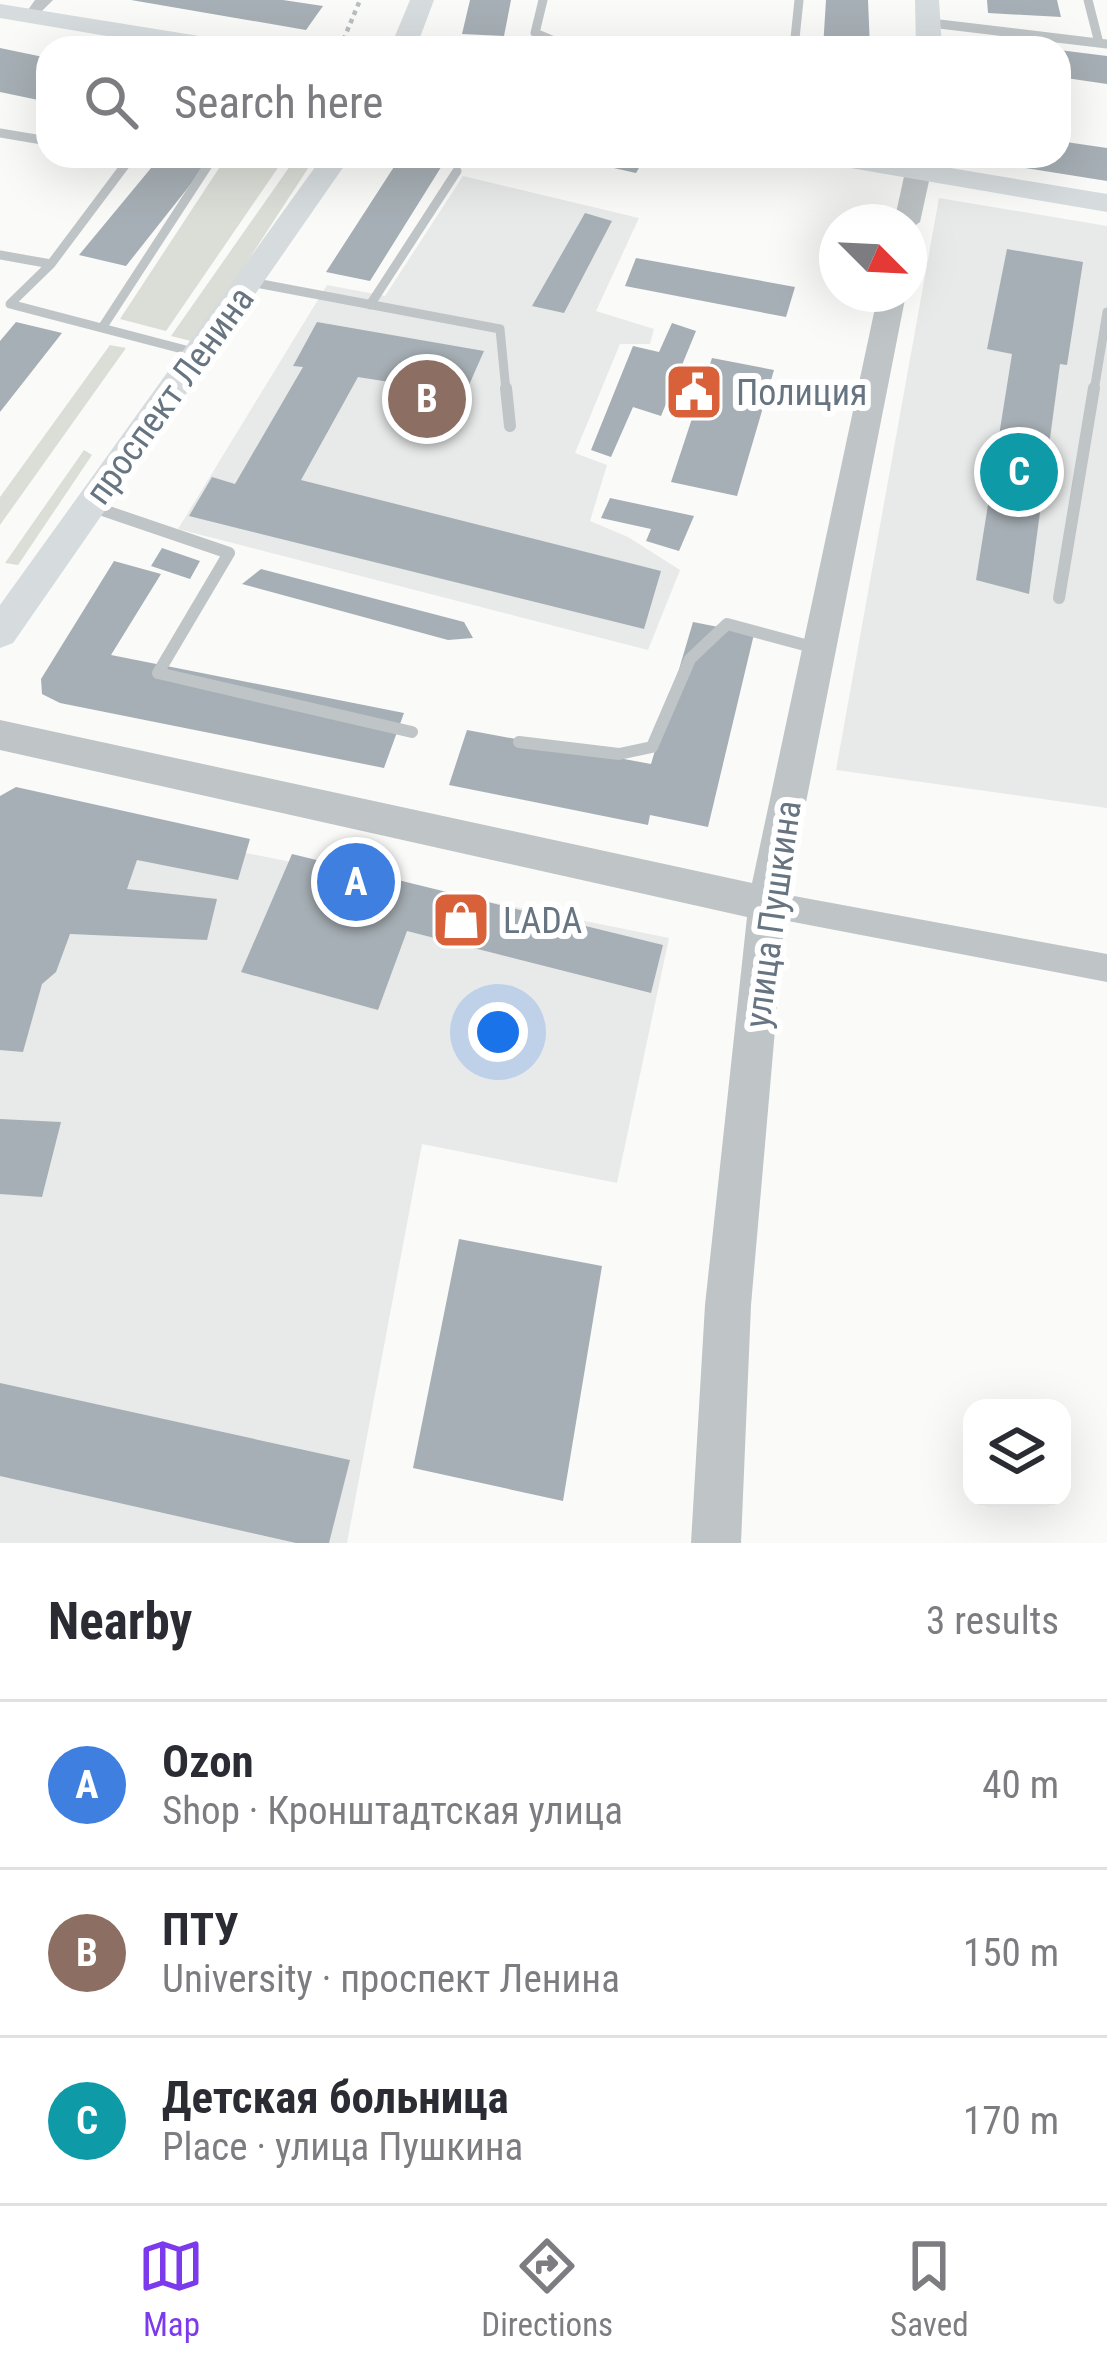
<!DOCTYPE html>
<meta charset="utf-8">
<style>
:root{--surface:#fff;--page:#f7f7f7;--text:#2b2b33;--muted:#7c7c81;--line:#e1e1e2;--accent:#7c3aed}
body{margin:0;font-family:"Roboto Condensed",sans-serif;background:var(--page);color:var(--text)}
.controls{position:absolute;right:36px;bottom:36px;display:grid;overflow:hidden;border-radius:24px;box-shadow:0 12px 48px #0002}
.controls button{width:108px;height:108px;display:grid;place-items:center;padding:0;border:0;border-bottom:3px solid var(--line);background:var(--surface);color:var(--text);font:60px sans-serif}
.compass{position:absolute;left:819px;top:204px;width:108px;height:108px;border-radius:50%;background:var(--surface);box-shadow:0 12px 48px #0002;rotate:114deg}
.you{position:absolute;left:498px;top:1032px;width:42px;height:42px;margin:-30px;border:9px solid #fff;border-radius:50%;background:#1a73e8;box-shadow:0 0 0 18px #1a73e833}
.badge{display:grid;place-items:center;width:78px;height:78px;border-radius:50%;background:var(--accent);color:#fff;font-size:39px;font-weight:700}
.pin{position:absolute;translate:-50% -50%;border:6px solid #fff;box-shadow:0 3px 12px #0006}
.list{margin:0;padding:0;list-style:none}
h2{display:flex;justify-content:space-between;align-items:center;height:156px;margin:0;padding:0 48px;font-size:51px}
h2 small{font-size:39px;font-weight:400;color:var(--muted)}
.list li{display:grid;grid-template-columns:78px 1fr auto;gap:36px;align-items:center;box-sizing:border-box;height:168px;padding:0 48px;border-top:3px solid var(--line)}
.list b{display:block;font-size:45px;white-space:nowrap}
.list p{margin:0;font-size:39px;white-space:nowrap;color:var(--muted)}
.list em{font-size:39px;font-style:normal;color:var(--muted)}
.icon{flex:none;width:66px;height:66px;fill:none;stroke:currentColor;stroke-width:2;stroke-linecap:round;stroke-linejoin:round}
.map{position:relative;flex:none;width:1107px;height:1543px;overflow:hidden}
.search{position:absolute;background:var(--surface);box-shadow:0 12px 48px #0002;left:36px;right:36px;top:36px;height:132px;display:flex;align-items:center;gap:30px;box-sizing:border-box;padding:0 42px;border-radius:36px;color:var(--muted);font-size:45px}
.sheet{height:660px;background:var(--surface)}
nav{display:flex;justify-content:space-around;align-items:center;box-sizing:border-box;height:168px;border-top:3px solid var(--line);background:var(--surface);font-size:33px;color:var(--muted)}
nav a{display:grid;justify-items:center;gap:6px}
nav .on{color:var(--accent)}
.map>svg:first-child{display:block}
</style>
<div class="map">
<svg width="1107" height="1543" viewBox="0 0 1107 1543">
<rect width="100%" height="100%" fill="#fafaf8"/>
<!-- built -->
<path fill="#e8e9e9" d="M463,176l176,42 -43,93 58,18 -4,15h-30l-45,109 32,12 -17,56 38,16 52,33 -32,80 -470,-121 149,-244 58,11z
M939,198l168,28v582l-271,-38z
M33,810l636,128 -52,245 -195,-39 -75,399h-347v-701z"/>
<!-- green -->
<path fill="#daded7" d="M227,156h59l-120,175 -46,-12z
M297,156h19l-121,186 -24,-6z
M110,345l16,3 -126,177v-28z
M84,450l8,5 -74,110 -13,-2z"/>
<!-- building -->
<path fill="#a6afb5" d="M131,0h152l40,6 -17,24z
M470,0h41l-7,36 -42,-2z
M826,0h42l2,48h-47z
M987,0h70l4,17 -73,-4z
M0,48l48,10v44l-48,-10z
M1059,50l48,6v28l-48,-7z
M1059,141l48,7v33l-125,-20 1,-5h76z
M161,156h52l-87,110 -47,-11z
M401,156h47l-78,125 -44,-9z
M591,156h55l-10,17 -49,-11z
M585,213l27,8 -48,92 -32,-7z
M1007,249l76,13 -16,103 -7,-1 -31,230 -53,-14 36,-226 -25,-5z
M636,258l159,29 -9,30 -161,-31z
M16,322l46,11 -62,79v-71z
M317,322l167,29 -19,43 -107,-17 -57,103 360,91 -17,58 -455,-113 23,-39 23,7 68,-117 -10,-1z
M672,323l24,8 -35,85 -28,-9 -22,50 -20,-7 42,-104 26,6z
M712,358l62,12 -37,126 -66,-14z
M610,498l84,18 -15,35 -33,-10 5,-12 -50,-11z
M162,548l38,13 -10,18 -39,-13z
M114,561l47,13 -50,81 293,58 -20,55 -324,-65 -18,-9 -1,-15z
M261,569l203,53 9,16 -25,2 -206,-56z
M693,622l61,12 -46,193 -58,-12 -2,10 -199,-40 18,-55 184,34z
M16,787l234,52 -12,41 -101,-20 -10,29 90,10 -10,41 -137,-6 -14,38 -14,12 -19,68 -23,-2v-254z
M292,854l371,91 -12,48 -244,-62 -29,79 -137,-38z
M0,1119l61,3 -19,75 -42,-3z
M459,1239l143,27 -39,235 -150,-33z
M0,1383l350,77 -21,83h-33l-296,-67z"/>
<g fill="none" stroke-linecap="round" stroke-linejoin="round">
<!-- path -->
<path stroke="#babdc0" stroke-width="4.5" stroke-dasharray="4.5 4.5" stroke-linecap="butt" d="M340,48l20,-48"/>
<!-- service-far1 -->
<path stroke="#bfc4c7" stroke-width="9" d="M543,0l-8,33 35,15
M1088,0l11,43
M931,23l176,21
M794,48l5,-48
M0,133l48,8
M132,156l-81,108 -41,40 191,50
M0,255l51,9
M251,282l249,47 6,62
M370,305l87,-134
M102,328l112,-172
M1094,391l13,-79"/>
<!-- service -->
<path stroke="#bfc4c7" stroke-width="12" d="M506,388l4,38
M88,505l141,48 -71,120 254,59
M1059,598l35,-210
M519,742l100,12 33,-7 38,-88 37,-35 89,24"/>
<!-- minor -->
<path fill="#bfc4c7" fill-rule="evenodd" d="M35,0h18l-19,19 -9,-5z
M767,891l340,63v28l-340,-65 -10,-4 -4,-9 4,-9z"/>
<!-- tertiary -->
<path fill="#bfc4c7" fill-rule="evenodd" d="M918,164l13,8 -11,50 -11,8v-8h-15l11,-50z
M878,294h28l-120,610 -35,401 -10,238h-50l14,-238 42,-388 -747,-167v-30l752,163z"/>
<!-- secondary -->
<path fill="#d6dbde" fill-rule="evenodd" d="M410,0h24l-18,48h-26z
M915,0h24l3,48h-26z
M0,4l224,36 13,8h-59l-178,-30z
M323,156h28l-338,487 -13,5v-43z
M813,156h65l229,38v18l-280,-48z"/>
</g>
<!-- icons -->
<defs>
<symbol id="civic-square" viewBox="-11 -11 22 22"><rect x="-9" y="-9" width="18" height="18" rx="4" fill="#d8613a" stroke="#fff"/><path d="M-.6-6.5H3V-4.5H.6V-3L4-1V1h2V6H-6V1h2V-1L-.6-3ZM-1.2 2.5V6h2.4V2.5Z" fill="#fff"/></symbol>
<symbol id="shop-square" viewBox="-11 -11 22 22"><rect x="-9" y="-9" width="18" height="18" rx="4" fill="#d8613a" stroke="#fff"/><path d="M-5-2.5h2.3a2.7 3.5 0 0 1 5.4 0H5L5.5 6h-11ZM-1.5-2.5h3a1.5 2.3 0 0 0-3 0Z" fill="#fff"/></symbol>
</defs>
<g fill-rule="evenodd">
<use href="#civic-square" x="661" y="359" width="66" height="66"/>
<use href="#shop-square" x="428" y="887" width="66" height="66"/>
</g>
<g text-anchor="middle" stroke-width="12" stroke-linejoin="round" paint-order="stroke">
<!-- poi labels -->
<g font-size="36" fill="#667581" stroke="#fff" text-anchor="start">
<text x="736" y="405">Полиция</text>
<text x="503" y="933">LADA</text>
</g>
<!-- street labels -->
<g font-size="36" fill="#667581" stroke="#fff">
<text transform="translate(169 395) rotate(-54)" y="13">проспект Ленина</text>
<text transform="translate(772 914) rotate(-82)" y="13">улица Пушкина</text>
</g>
</g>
</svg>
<div class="controls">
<button><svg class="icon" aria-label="layers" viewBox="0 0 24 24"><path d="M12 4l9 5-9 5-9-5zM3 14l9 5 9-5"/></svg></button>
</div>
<svg class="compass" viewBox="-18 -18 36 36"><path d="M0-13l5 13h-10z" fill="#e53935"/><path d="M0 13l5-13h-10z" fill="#7c7c81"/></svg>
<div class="you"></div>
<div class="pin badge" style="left:356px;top:882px;background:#3f7fe0">A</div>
<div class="pin badge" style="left:427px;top:399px;background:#8d6e63">B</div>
<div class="pin badge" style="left:1019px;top:472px;background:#0f9aa8">C</div>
<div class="search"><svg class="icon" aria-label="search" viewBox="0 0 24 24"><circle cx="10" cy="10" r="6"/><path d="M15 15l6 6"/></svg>Search here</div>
</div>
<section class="sheet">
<h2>Nearby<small>3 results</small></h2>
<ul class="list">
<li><span class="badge" style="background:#3f7fe0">A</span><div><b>Ozon</b><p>Shop · Кронштадтская улица</p></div><em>40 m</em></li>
<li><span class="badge" style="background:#8d6e63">B</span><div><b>ПТУ</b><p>University · проспект Ленина</p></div><em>150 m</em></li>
<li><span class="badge" style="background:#0f9aa8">C</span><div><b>Детская больница</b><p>Place · улица Пушкина</p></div><em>170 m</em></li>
</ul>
</section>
<nav>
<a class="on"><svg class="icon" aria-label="map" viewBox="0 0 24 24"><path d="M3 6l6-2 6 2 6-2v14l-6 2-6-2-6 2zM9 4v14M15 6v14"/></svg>Map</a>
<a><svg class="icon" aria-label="directions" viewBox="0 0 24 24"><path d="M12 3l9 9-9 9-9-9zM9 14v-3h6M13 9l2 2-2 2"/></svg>Directions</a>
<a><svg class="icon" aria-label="saved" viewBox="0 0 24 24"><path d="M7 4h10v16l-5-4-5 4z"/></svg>Saved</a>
</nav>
